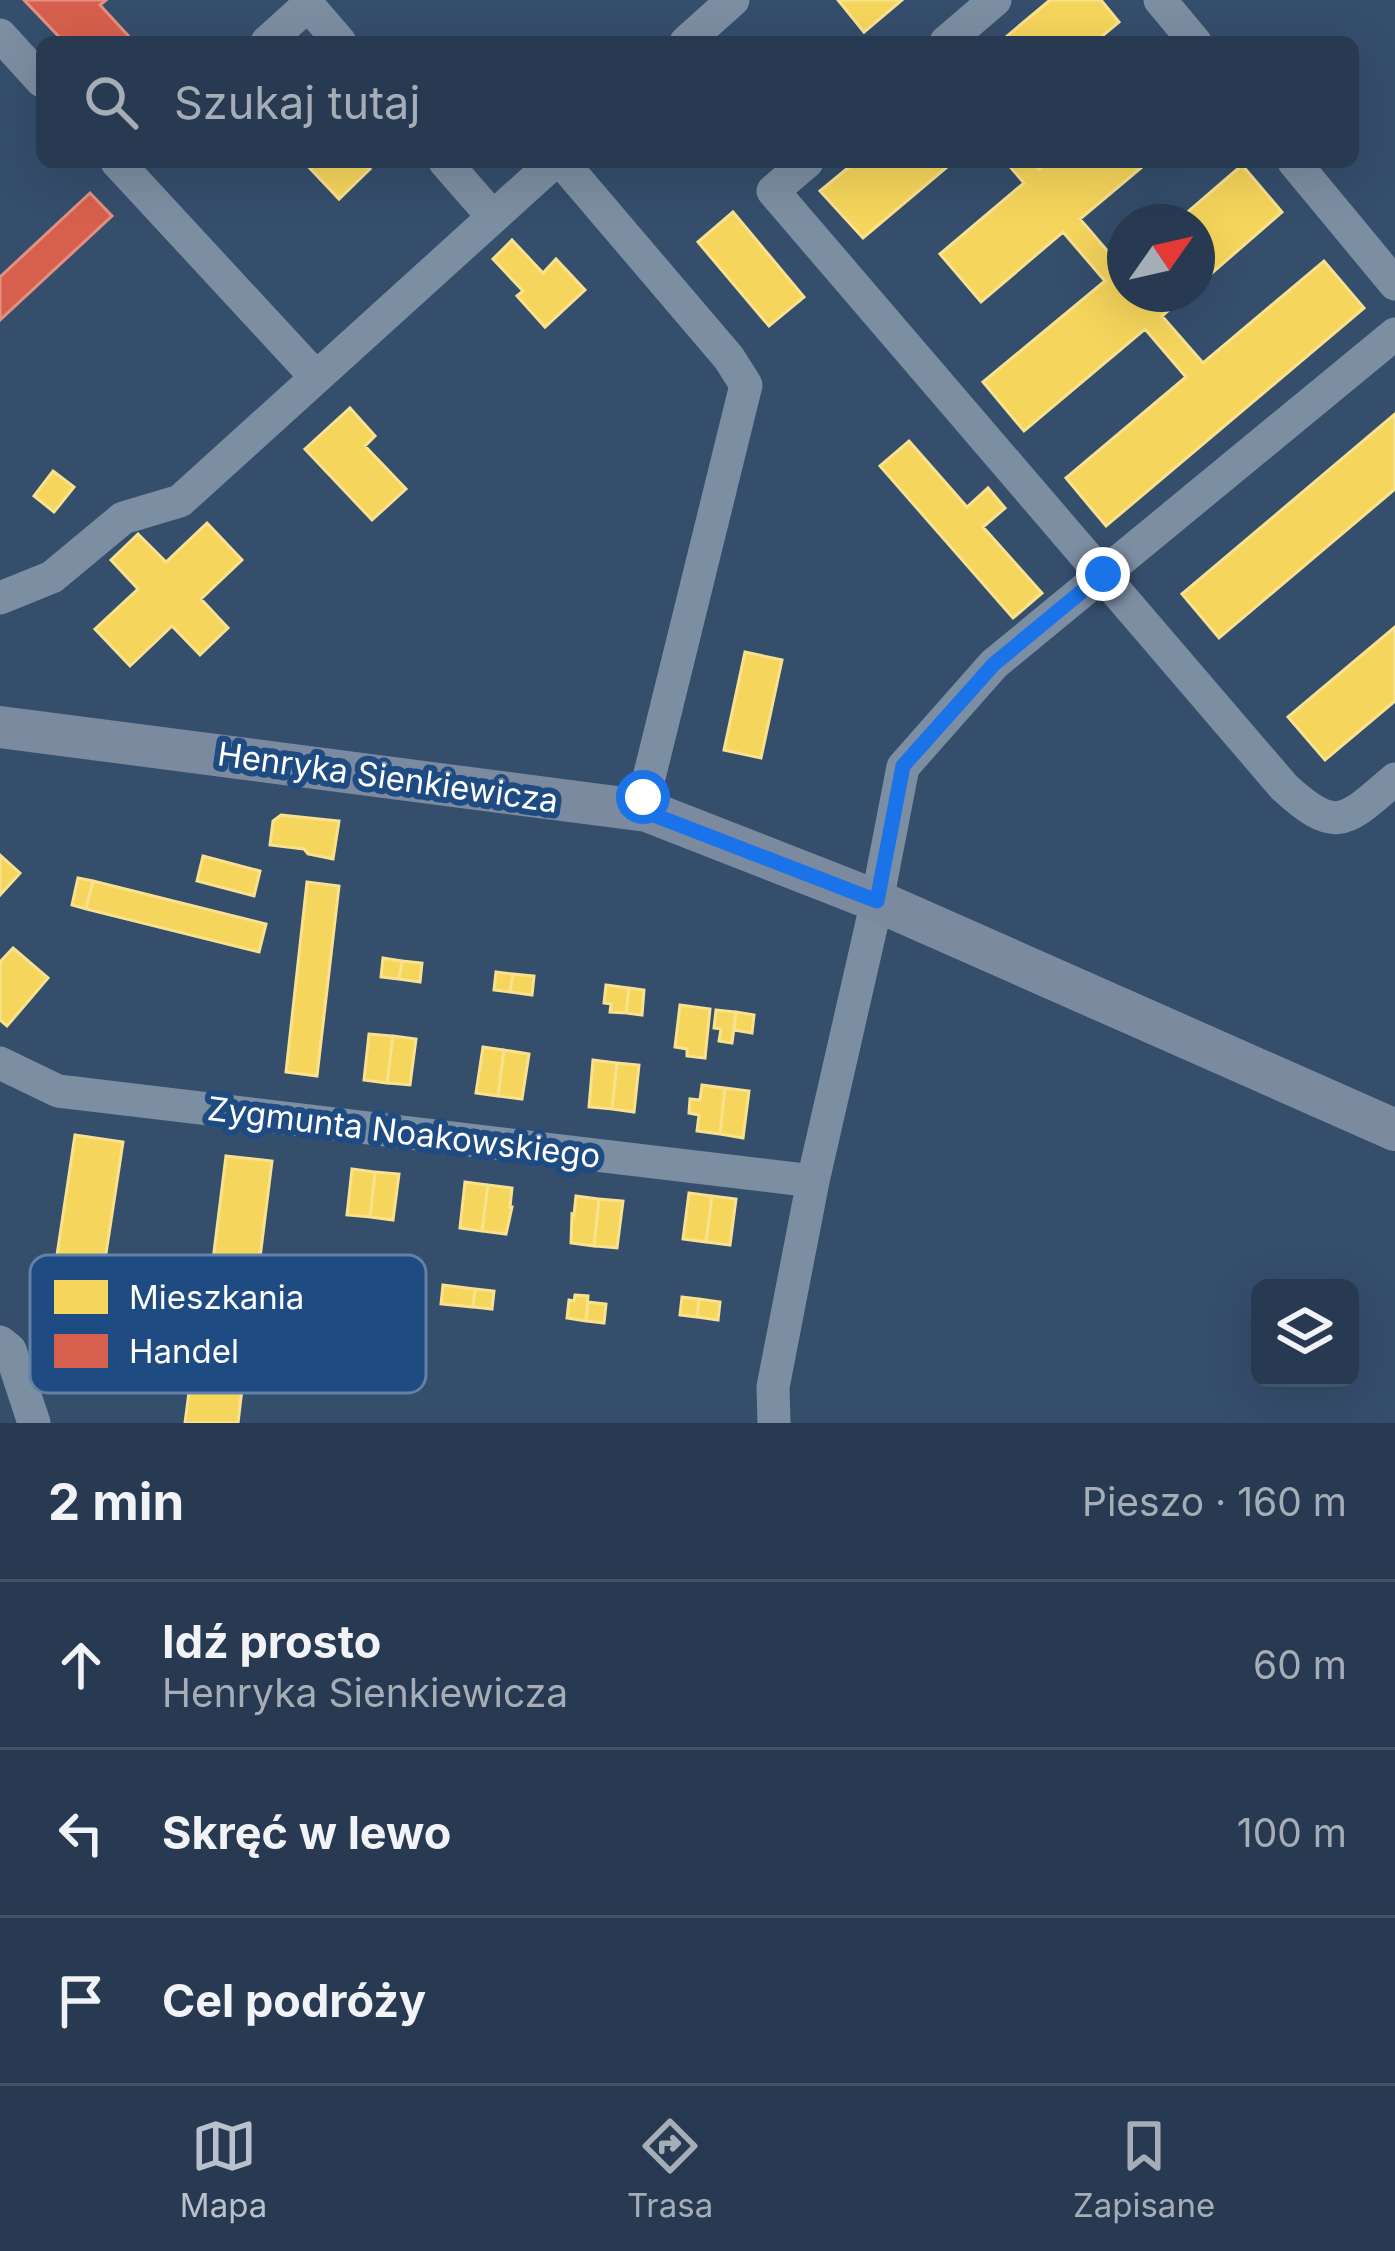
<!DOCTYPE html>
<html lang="pl">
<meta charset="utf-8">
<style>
:root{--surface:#283a51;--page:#34455b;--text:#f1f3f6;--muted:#a5adb7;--line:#445468;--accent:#b8c1cc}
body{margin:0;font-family:Inter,sans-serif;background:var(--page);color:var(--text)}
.controls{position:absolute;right:36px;bottom:36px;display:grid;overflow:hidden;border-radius:18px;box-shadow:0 12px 48px #0002}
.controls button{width:108px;height:108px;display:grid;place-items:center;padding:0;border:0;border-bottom:3px solid var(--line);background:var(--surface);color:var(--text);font:60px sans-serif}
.compass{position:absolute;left:1107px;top:204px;width:108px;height:108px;border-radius:50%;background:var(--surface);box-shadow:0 12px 48px #0002;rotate:56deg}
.stop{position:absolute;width:36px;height:36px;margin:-27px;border:9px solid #1a73e8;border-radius:50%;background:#fff}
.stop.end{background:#1a73e8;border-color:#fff;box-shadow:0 3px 12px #0008}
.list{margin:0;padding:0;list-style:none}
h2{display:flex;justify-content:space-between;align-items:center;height:156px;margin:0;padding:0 48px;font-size:51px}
h2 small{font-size:39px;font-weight:400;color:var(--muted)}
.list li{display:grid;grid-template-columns:78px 1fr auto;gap:36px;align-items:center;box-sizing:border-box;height:168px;padding:0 48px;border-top:3px solid var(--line)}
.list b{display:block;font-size:45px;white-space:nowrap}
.list p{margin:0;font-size:39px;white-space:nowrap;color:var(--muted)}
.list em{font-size:39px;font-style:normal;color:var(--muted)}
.icon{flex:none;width:66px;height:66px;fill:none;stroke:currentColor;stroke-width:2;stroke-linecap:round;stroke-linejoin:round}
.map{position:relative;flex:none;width:1395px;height:1423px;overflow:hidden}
.search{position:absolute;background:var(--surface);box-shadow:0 12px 48px #0002;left:36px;right:36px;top:36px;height:132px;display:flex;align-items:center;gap:30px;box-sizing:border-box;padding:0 42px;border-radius:18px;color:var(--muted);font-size:45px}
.sheet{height:660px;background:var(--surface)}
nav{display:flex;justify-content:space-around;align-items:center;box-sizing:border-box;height:168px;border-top:3px solid var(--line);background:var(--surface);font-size:33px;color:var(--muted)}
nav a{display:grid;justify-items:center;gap:6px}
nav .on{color:var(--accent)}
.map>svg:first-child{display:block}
</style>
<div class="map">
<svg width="1395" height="1423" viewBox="0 0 1395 1423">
<rect width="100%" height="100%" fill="#354e6c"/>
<!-- homes -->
<path fill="#f6d55c" stroke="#f9e28d" stroke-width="3" d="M838,0h64l-38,32z
M1050,0h51l18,22 -24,20h-95z
M304,162h60l6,7 -31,30z
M855,162h98l-90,76 -43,-47z
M1006,162h26l7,8 10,-8h99l-68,57 42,49 3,-3v29h62l-25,22 41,47 121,-102 40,47 -258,218 -40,-48 120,-101 -41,-48 -121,102 -41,-49 122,-101 -42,-49 -82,70 -41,-48 84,-71z
M1242,165l40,47 -85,74v-64h-21z
M733,212l71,85 -35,29 -71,-84z
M512,240l31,33 13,-14 29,31 -40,37 -28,-31 6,-5 -30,-32z
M350,408l25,28 -10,10 41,43 -34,31 -67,-71z
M1395,414v75l-176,149 -37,-44z
M909,441l58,66 21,-19 17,20 -22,19 59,66 -29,25 -133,-152z
M53,471l21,16 -20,25 -20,-16z
M207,523l35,37 -41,39 27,29 -28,27 -28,-29 -42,40 -35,-37 43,-40 -27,-29 27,-26 28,28z
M1395,627v74l-70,59 -37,-43z
M745,652l37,8 -21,98 -37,-8z
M281,815l58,6 -6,38 -25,-5 -4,-5 -34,-4 3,-24z
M0,855l20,18 -20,22z
M203,856l57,15 -6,25 -57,-15z
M78,878l15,3 -7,28 -14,-4z
M93,881l173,43 -7,28 -173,-43z
M307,882l32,4 -22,190 -31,-4z
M13,948l35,30 -41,48 -7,-6v-58z
M383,958l19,3 -3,18 -18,-2z
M402,961l20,2 -2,19 -21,-3z
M496,972l17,2 -3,18 -16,-2z
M513,974l21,2 -2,19 -22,-3z
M606,985l23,3 -3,25 -16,-1 1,-8 -7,-1z
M629,988l15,2 -2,25 -16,-2z
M680,1005l30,4 -5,49 -18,-2v-7l-12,-2z
M716,1010l20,2 -4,31 -13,-2 2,-12 -7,-1z
M736,1012l18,3 -2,18 -18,-3z
M369,1034l24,2 -6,47 -23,-3z
M393,1036l23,3 -6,46 -23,-2z
M483,1047l21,3 -6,46 -22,-3z
M504,1050l25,4 -7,45 -24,-3z
M593,1060l24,3 -5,46 -23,-2z
M617,1063l22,2 -5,47 -22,-3z
M702,1085l23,3 -5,46 -23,-3 2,-16 -10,-2 1,-14 10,1z
M725,1088l24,3 -6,47 -23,-4z
M75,1135l48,7 -18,118h4l-10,82 -46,-5 9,-81 -5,-1z
M226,1156l46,5 -15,121 -46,-6z
M352,1169l23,3 -5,45 -23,-2z
M375,1172l24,2 -6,46 -23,-3z
M465,1182l23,3 -6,46 -22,-3z
M488,1185l24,3 -2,19h2l-6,27 -24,-3z
M689,1193l23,3 -6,46 -23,-3z
M576,1196l23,3 -5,47 -23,-3 1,-29 2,1z
M712,1196l24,3 -6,46 -24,-3z
M599,1199l24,2 -6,47 -23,-2z
M443,1285l32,4 -2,18 -32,-3z
M475,1289l19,2 -2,18 -19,-2z
M575,1295l13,1 -2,25 -19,-3 2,-18 5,1z
M682,1297l17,2 -2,18 -17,-2z
M699,1299l21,3 -2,18 -21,-3z
M588,1302l18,2 -2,19 -18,-2z
M198,1323l51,7 -11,93h-53z"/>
<!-- shops -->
<path fill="#d6604d" stroke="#e29082" stroke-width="3" d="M24,0h82l-6,5 34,37h-70z
M90,193l22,23 -112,104v-43z"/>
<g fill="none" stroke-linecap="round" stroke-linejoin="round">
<!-- minor -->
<path stroke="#7c8ea2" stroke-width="33" d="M1160,0l35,42
M0,35l42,46
M267,42l41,-37 32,37
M686,42l47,-42
M946,42l49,-42
M117,162l198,214
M445,162l48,55
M562,162l167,196 17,27 -105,425
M807,162l-34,29 511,596c53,49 62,34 111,-8
M1294,162l101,122
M0,598l52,-21 71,-59 57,-17 374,-339
M0,1063l58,28 755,90
M0,1342l10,8 24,73
M774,1423l-1,-36 40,-206 64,-280 26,-134 91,-103 401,-330"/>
<!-- major -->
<path stroke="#7b8a9f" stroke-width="42" d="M0,727l647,84 230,90 518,229"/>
</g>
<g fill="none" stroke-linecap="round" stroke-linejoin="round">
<!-- route -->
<path stroke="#1a73e8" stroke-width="15" d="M643,797l-2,13 236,91 26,-135 91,-102 109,-90"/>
</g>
<g text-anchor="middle" stroke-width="12" stroke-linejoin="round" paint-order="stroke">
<!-- street labels -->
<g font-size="33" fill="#fff" stroke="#1f4b83">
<text transform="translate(388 777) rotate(8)" y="12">Henryka Sienkiewicza</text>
<text transform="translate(404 1132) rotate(7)" y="12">Zygmunta Noakowskiego</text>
</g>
</g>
<!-- legend -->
<rect x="30" y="1255" width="396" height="138" rx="18" fill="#1f4b83" stroke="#6281a8" stroke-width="3"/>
<rect x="54" y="1280" width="54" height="34" fill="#f6d55c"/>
<rect x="54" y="1334" width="54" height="34" fill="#d6604d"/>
<g font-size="33" fill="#fff">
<text x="129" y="1309">Mieszkania</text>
<text x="129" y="1363">Handel</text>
</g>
</svg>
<div class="controls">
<button><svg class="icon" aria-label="layers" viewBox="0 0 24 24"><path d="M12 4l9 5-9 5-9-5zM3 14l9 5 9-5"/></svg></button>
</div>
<svg class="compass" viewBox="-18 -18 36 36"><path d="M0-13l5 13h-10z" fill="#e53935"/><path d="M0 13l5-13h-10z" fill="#a5adb7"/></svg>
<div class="stop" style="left:643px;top:797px"></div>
<div class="stop end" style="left:1103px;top:574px"></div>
<div class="search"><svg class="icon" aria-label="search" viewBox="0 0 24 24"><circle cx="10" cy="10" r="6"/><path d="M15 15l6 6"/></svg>Szukaj tutaj</div>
</div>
<section class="sheet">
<h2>2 min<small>Pieszo · 160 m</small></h2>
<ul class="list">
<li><svg class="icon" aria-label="ahead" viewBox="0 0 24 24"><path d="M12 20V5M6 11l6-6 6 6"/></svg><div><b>Idź prosto</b><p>Henryka Sienkiewicza</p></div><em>60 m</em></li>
<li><svg class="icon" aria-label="left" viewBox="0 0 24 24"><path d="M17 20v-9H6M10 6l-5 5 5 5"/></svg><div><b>Skręć w lewo</b></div><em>100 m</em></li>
<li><svg class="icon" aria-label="arrive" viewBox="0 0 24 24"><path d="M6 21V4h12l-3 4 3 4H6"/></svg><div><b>Cel podróży</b></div></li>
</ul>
</section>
<nav>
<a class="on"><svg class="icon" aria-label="map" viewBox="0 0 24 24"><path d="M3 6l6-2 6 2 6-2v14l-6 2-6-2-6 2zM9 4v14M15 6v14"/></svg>Mapa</a>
<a><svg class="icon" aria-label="directions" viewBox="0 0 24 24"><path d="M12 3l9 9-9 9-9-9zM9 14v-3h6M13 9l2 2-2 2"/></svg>Trasa</a>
<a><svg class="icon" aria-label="saved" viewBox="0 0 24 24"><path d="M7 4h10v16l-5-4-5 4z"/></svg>Zapisane</a>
</nav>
